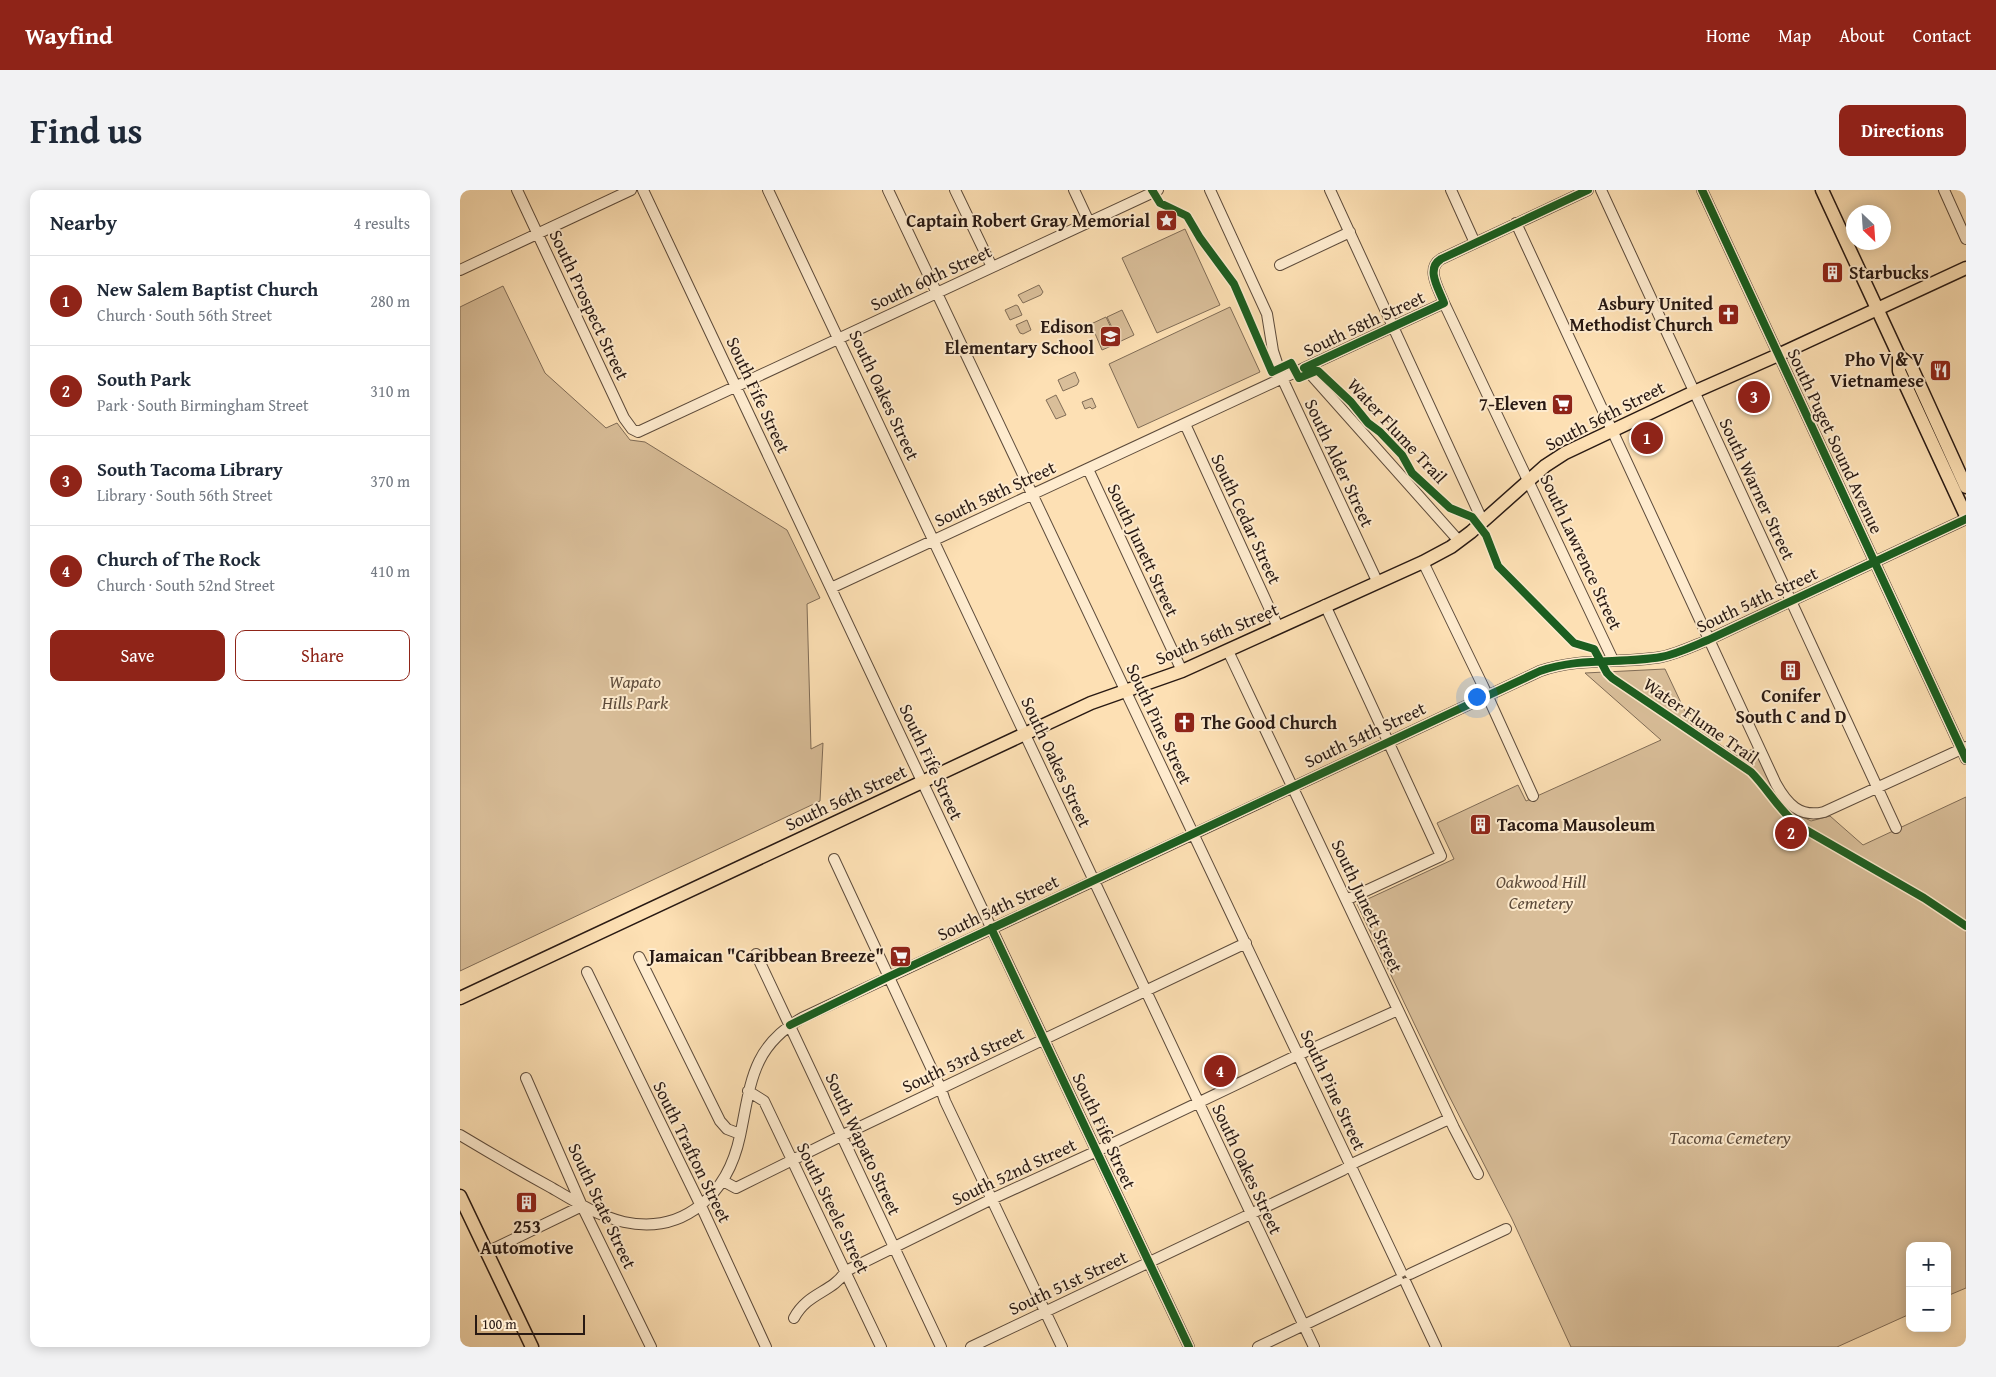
<!DOCTYPE html>
<meta charset="utf-8">
<style>
:root{--surface:#fff;--page:#f2f2f3;--text:#1f2937;--muted:#747a83;--line:#e0e1e3;--accent:#8f2418}
body{margin:0;font-family:"Gentium Book Plus",serif;background:var(--page);color:var(--text)}
.controls{position:absolute;right:15px;bottom:15px;display:grid;overflow:hidden;border-radius:10px;box-shadow:0 2px 12px #0003}
.controls button{width:45px;height:45px;display:grid;place-items:center;padding:0;border:0;border-bottom:1px solid var(--line);background:var(--surface);color:var(--text);font:25px sans-serif}
.compass{position:absolute;left:1386px;top:15px;width:45px;height:45px;border-radius:50%;background:var(--surface);box-shadow:0 2px 12px #0003;rotate:155deg}
.scale{position:absolute;left:15px;bottom:12px;width:110px;box-sizing:border-box;padding-left:5px;border:2px solid #281913;border-top:0;font-size:14px;line-height:18px;white-space:nowrap;color:#281913;-webkit-text-stroke:4px #feebce;paint-order:stroke}
.you{position:absolute;left:1016px;top:506px;width:18px;height:18px;margin:-12px;border:4px solid #fff;border-radius:50%;background:#1a73e8;box-shadow:0 0 0 8px #1a73e833}
.badge{display:grid;place-items:center;width:32px;height:32px;border-radius:50%;background:var(--accent);color:#fff;font-size:16px;font-weight:700}
.pin{position:absolute;translate:-50% -50%;border:2px solid #fff;box-shadow:0 1px 5px #0006}
.list{margin:0;padding:0;list-style:none}
h2{display:flex;justify-content:space-between;align-items:center;height:65px;margin:0;padding:0 20px;font-size:21px}
h2 small{font-size:16px;font-weight:400;color:var(--muted)}
.list li{display:grid;grid-template-columns:32px 1fr auto;gap:15px;align-items:center;box-sizing:border-box;height:90px;padding:0 20px;border-top:1px solid var(--line)}
.list b{display:block;font-size:19px;white-space:nowrap}
.list p{margin:0;font-size:16px;white-space:nowrap;color:var(--muted)}
.list em{font-size:16px;font-style:normal;color:var(--muted)}
.actions{display:flex;gap:10px;padding:15px 20px}
.actions a{flex:1;padding:11px 0;border:1px solid var(--accent);border-radius:10px;text-align:center;font-size:18px;color:var(--accent)}
.actions .main{background:var(--accent);color:#fff}
.map{position:relative;flex:none;width:1506px;height:1157px;overflow:hidden;border-radius:10px}
header{display:flex;align-items:center;gap:30px;box-sizing:border-box;height:70px;padding:0 25px;background:var(--accent);color:#fff}
header strong{font-size:24px}
nav{display:flex;gap:28px;margin-inline-start:auto;font-size:18px}
.intro{display:flex;align-items:center;justify-content:space-between;box-sizing:border-box;height:120px;padding:0 30px}
h1{margin:0;font-size:35px}
.button{padding:12px 22px;border-radius:10px;background:var(--accent);color:#fff;font-size:18px;font-weight:700}
main{display:flex;gap:30px;padding:0 30px}
aside{flex:1;background:var(--surface);border-radius:10px;box-shadow:0 2px 12px #0003}
.map>svg:first-child{display:block}
</style>
<header>
<strong>Wayfind</strong>
<nav><a>Home</a><a>Map</a><a>About</a><a>Contact</a></nav>
</header>
<div class="intro"><h1>Find us</h1><a class="button">Directions</a></div>
<main>
<aside>
<h2>Nearby<small>4 results</small></h2>
<ul class="list">
<li><span class="badge">1</span><div><b>New Salem Baptist Church</b><p>Church · South 56th Street</p></div><em>280 m</em></li>
<li><span class="badge">2</span><div><b>South Park</b><p>Park · South Birmingham Street</p></div><em>310 m</em></li>
<li><span class="badge">3</span><div><b>South Tacoma Library</b><p>Library · South 56th Street</p></div><em>370 m</em></li>
<li><span class="badge">4</span><div><b>Church of The Rock</b><p>Church · South 52nd Street</p></div><em>410 m</em></li>
</ul>
<div class="actions"><a class="main">Save</a><a>Share</a></div>
</aside>
<div class="map">
<svg width="1506" height="1157" viewBox="0 0 1506 1157">
<rect width="100%" height="100%" fill="#fde0b4"/>
<filter id="stains"><feTurbulence type="fractalNoise" baseFrequency=".004" numOctaves="4"/><feColorMatrix values="0 0 0 0 .2 0 0 0 0 .09 0 0 0 0 .02 0 0 0 .5 -.17"/></filter>
<radialGradient id="worn" r=".72"><stop offset=".6" stop-color="#630" stop-opacity="0"/><stop offset="1" stop-color="#630" stop-opacity=".3"/></radialGradient>
<!-- green -->
<path fill="#d9be99" stroke="#806c56" d="M725,39l35,76 -63,28 -35,-75z
M579,95l4,7 -2,3 -18,8 -5,-8z
M43,96l42,87 61,55 11,-5 13,17 15,2 142,88 33,68 -13,6 4,145 12,-6 -3,58 -360,170v-664z
M556,115l2,1 4,9 -12,5 -5,-10z
M770,117l30,65 -122,56 -29,-64z
M662,120l12,25 -15,7 -12,-25z
M646,127l12,26 -16,7 -11,-26z
M567,130l4,10 -8,4 -3,-1 -4,-8z
M615,182l4,9 -2,4 -14,6 -5,-11z
M596,205l10,20 -10,4 -10,-19z
M632,208l4,9 -4,2 -2,-2 -5,2 -3,-7z
M1205,479l27,57 45,30 18,-8 40,65 16,8 19,-5 33,29 103,-48v491l-19,8v-50h-37v68l-73,33h-266l-59,-128 -67,-131 -88,-184 97,-45 -17,-36 81,-38 8,16 135,-61 -76,-67z"/>
<g fill="none" stroke-linecap="round" stroke-linejoin="round">
<defs>
<path id="minor" d="M57,0l107,228 8,11 6,3 520,-242
M183,0l546,1157
M308,0l546,1157
M428,0l513,1082
M495,0l37,77
M614,0l15,32
M750,0l57,124 6,37 9,27 95,203
M870,0l153,332
M991,0l24,53
M1128,0l-147,69c-16,10 -2,30 3,44l169,357
M1141,0l295,638
M1242,0l264,569
M1484,0l22,49
M1056,33l260,561c11,20 24,34 48,28l142,-65
M820,75l70,-33
M0,80l171,-80
M845,178l154,173
M725,234l93,203
M628,279l94,202
M963,372l60,124 50,110
M371,398l613,-285
M865,415l116,251 -95,44
M768,461l226,477 24,46
M374,669l107,230 4,12 117,246
M296,764l185,393
M179,767l81,164 7,8 13,5
M127,782l114,234 65,141
M66,888l56,128 69,141
M288,901l16,10 117,246
M0,945c30,18 61,36 92,53 22,13 46,28 72,34 61,13 104,-29 116,-86 11,-52 11,-89 62,-118l738,-347c40,-14 80,-7 121,-14 16,-3 32,-11 47,-17l258,-121
M263,991l13,7 105,-52 405,-193
M27,1062l95,-46
M950,1084l96,-45
M946,1093l30,64
M334,1128c14,-26 38,-25 52,-47l146,-72 105,-48 201,-96 100,-45
M511,1157l372,-177 13,-8 93,-43
M798,1157l140,-67"/>
<path id="major" d="M1362,0l77,166v15l67,145
M1439,166l12,10 55,121
M0,808l631,-295 91,-32 241,-109 28,-15 20,-15 74,-66 20,-13 129,-61 84,-37 188,-87
M0,1006l72,151"/>
</defs>
<!-- minor casing -->
<use href="#minor" stroke="#5d4b3b" stroke-width="12"/>
<!-- major casing -->
<use href="#major" stroke="#281913" stroke-width="15"/>
<!-- minor -->
<use href="#minor" stroke="#feebce" stroke-width="10"/>
<!-- major -->
<use href="#major" stroke="#fde0b4" stroke-width="12"/>
<defs>
<path id="cycleway" d="M692,0l8,13 27,13 13,22 34,46 38,88 19,-9 8,15 17,-7h2l33,31 17,21 12,9 22,23 10,18 38,35 22,9 14,18 12,31 76,77 20,6 13,24 5,5 139,94c17,17 28,39 48,54l125,72 42,28
M1242,0l264,569
M844,178l140,-65c-5,-14 -19,-34 -3,-44l147,-69
M531,738l198,419
M330,835l98,-48 652,-306c40,-14 80,-7 121,-14 16,-3 32,-11 47,-17l258,-121"/>
</defs>
<!-- cycleway casing -->
<use href="#cycleway" stroke="#feebce" stroke-width="11"/>
<!-- cycleway -->
<use href="#cycleway" stroke="#1b5e20" stroke-width="8"/>
</g>
<!-- icons -->
<defs>
<symbol id="sight-square" viewBox="-11 -11 22 22"><rect x="-9" y="-9" width="18" height="18" rx="4" fill="#8f2418" stroke="#feebce"/><path d="M0-6L1.8-2.2L6-1.7L2.9 1.2L3.7 5.4L0 3.3L-3.7 5.4L-2.9 1.2L-6-1.7L-1.8-2.2Z" fill="#fff"/></symbol>
<symbol id="building-square" viewBox="-11 -11 22 22"><rect x="-9" y="-9" width="18" height="18" rx="4" fill="#8f2418" stroke="#feebce"/><path d="M-4-6H4V6H1V3H-1V6H-4ZM-2.5-4.3h1.7v1.8h-1.7ZM.8-4.3h1.7v1.8H.8ZM-2.5-1h1.7V.8h-1.7ZM.8-1h1.7V.8H.8Z" fill="#fff"/></symbol>
<symbol id="church-square" viewBox="-11 -11 22 22"><rect x="-9" y="-9" width="18" height="18" rx="4" fill="#8f2418" stroke="#feebce"/><path d="M-1.2-6h2.4v3.5h3.3v2.4h-3.3V6h-2.4V-.1h-3.3v-2.4h3.3Z" fill="#fff"/></symbol>
<symbol id="school-square" viewBox="-11 -11 22 22"><rect x="-9" y="-9" width="18" height="18" rx="4" fill="#8f2418" stroke="#feebce"/><path d="M0-5L7-2L0 1L-7-2ZM-4 1L0 2.5L4 1V4Q0 6-4 4Z" fill="#fff"/></symbol>
<symbol id="restaurant-square" viewBox="-11 -11 22 22"><rect x="-9" y="-9" width="18" height="18" rx="4" fill="#8f2418" stroke="#feebce"/><path d="M-5-6h1v4h1v-4h1v4h1v-4h1v5L-1.5 .5V6h-2V.5L-5-1ZM5-6V6H3V1.5H1.5Q1.5-4 5-6Z" fill="#fff"/></symbol>
<symbol id="supermarket-square" viewBox="-11 -11 22 22"><rect x="-9" y="-9" width="18" height="18" rx="4" fill="#8f2418" stroke="#feebce"/><path d="M-6-5.5h2.5l.6 2H6L4.5 2H-2.5L-4.4-4H-6ZM-1.5 3.2a1.3 1.3 0 1 0 .1 0ZM3 3.2a1.3 1.3 0 1 0 .1 0Z" fill="#fff"/></symbol>
</defs>
<g fill-rule="evenodd">
<use href="#sight-square" x="694" y="18" width="25" height="25"/>
<use href="#building-square" x="1360" y="70" width="25" height="25"/>
<use href="#church-square" x="1256" y="112" width="25" height="25"/>
<use href="#school-square" x="638" y="134" width="25" height="25"/>
<use href="#restaurant-square" x="1468" y="168" width="25" height="25"/>
<use href="#supermarket-square" x="1090" y="202" width="25" height="25"/>
<use href="#building-square" x="1318" y="468" width="25" height="25"/>
<use href="#church-square" x="712" y="520" width="25" height="25"/>
<use href="#building-square" x="1008" y="622" width="25" height="25"/>
<use href="#supermarket-square" x="428" y="754" width="25" height="25"/>
<use href="#building-square" x="54" y="1000" width="25" height="25"/>
</g>
<g text-anchor="middle" stroke-width="4" stroke-linejoin="round" paint-order="stroke">
<!-- poi labels -->
<g font-size="18" font-weight="bold" fill="#281913" stroke="#feebce" text-anchor="end">
<text x="690" y="37">Captain Robert Gray Memorial</text>
<text x="1389" y="89" text-anchor="start">Starbucks</text>
<text x="1253" y="120">Asbury United<tspan x="1253" dy="21">Methodist Church</tspan></text>
<text x="634" y="143">Edison<tspan x="634" dy="21">Elementary School</tspan></text>
<text x="1464" y="176">Pho V &amp; V<tspan x="1464" dy="21">Vietnamese</tspan></text>
<text x="1087" y="220">7-Eleven</text>
<text x="1331" y="512" text-anchor="middle">Conifer<tspan x="1331" dy="21">South C and D</tspan></text>
<text x="741" y="539" text-anchor="start">The Good Church</text>
<text x="1037" y="641" text-anchor="start">Tacoma Mausoleum</text>
<text x="424" y="772">Jamaican "Caribbean Breeze"</text>
<text x="67" y="1043" text-anchor="middle">253<tspan x="67" dy="21">Automotive</tspan></text>
</g>
<!-- street labels -->
<g font-size="18" fill="#281913" stroke="#feebce">
<text transform="translate(471 88) rotate(-25)" y="6">South 60th Street</text>
<text transform="translate(129 115) rotate(65)" y="6">South Prospect Street</text>
<text transform="translate(904 134) rotate(-25)" y="6">South 58th Street</text>
<text transform="translate(298 205) rotate(65)" y="6">South Fife Street</text>
<text transform="translate(424 205) rotate(65)" y="6">South Oakes Street</text>
<text transform="translate(1145 226) rotate(-27)" y="6">South 56th Street</text>
<text transform="translate(937 241) rotate(47)" y="6">Water Flume Trail</text>
<text transform="translate(1375 251) rotate(65)" y="6">South Puget Sound Avenue</text>
<text transform="translate(879 273) rotate(65)" y="6">South Alder Street</text>
<text transform="translate(1297 299) rotate(65)" y="6">South Warner Street</text>
<text transform="translate(535 304) rotate(-25)" y="6">South 58th Street</text>
<text transform="translate(786 329) rotate(65)" y="6">South Cedar Street</text>
<text transform="translate(683 360) rotate(65)" y="6">South Junett Street</text>
<text transform="translate(1121 362) rotate(65)" y="6">South Lawrence Street</text>
<text transform="translate(1297 410) rotate(-25)" y="6">South 54th Street</text>
<text transform="translate(757 444) rotate(-23)" y="6">South 56th Street</text>
<text transform="translate(1241 531) rotate(35)" y="6">Water Flume Trail</text>
<text transform="translate(699 534) rotate(65)" y="6">South Pine Street</text>
<text transform="translate(905 545) rotate(-25)" y="6">South 54th Street</text>
<text transform="translate(471 572) rotate(65)" y="6">South Fife Street</text>
<text transform="translate(596 572) rotate(65)" y="6">South Oakes Street</text>
<text transform="translate(386 608) rotate(-25)" y="6">South 56th Street</text>
<text transform="translate(907 716) rotate(65)" y="6">South Junett Street</text>
<text transform="translate(538 718) rotate(-25)" y="6">South 54th Street</text>
<text transform="translate(503 870) rotate(-25)" y="6">South 53rd Street</text>
<text transform="translate(873 900) rotate(65)" y="6">South Pine Street</text>
<text transform="translate(644 941) rotate(65)" y="6">South Fife Street</text>
<text transform="translate(403 954) rotate(65)" y="6">South Wapato Street</text>
<text transform="translate(232 962) rotate(64)" y="6">South Trafton Street</text>
<text transform="translate(787 979) rotate(65)" y="6">South Oakes Street</text>
<text transform="translate(554 982) rotate(-25)" y="6">South 52nd Street</text>
<text transform="translate(142 1016) rotate(65)" y="6">South State Street</text>
<text transform="translate(373 1018) rotate(64)" y="6">South Steele Street</text>
<text transform="translate(608 1093) rotate(-25)" y="6">South 51st Street</text>
</g>
<!-- park labels -->
<g font-size="18" font-style="italic" fill="#5d4b3b" stroke="#feebce">
<text x="175" y="498">Wapato<tspan x="175" dy="21">Hills Park</tspan></text>
<text x="1081" y="698">Oakwood Hill<tspan x="1081" dy="21">Cemetery</tspan></text>
<text x="1270" y="954">Tacoma Cemetery</text>
</g>
</g>
<rect width="100%" height="100%" filter="url(#stains)"/>
<rect width="100%" height="100%" fill="url(#worn)"/>
</svg>
<div class="controls">
<button>+</button>
<button>−</button>
</div>
<svg class="compass" viewBox="-18 -18 36 36"><path d="M0-13l5 13h-10z" fill="#e53935"/><path d="M0 13l5-13h-10z" fill="#747a83"/></svg>
<div class="scale">100 m</div>
<div class="you"></div>
<div class="pin badge" style="left:1187px;top:248px">1</div>
<div class="pin badge" style="left:1331px;top:643px">2</div>
<div class="pin badge" style="left:1294px;top:207px">3</div>
<div class="pin badge" style="left:760px;top:881px">4</div>
</div>
</main>
